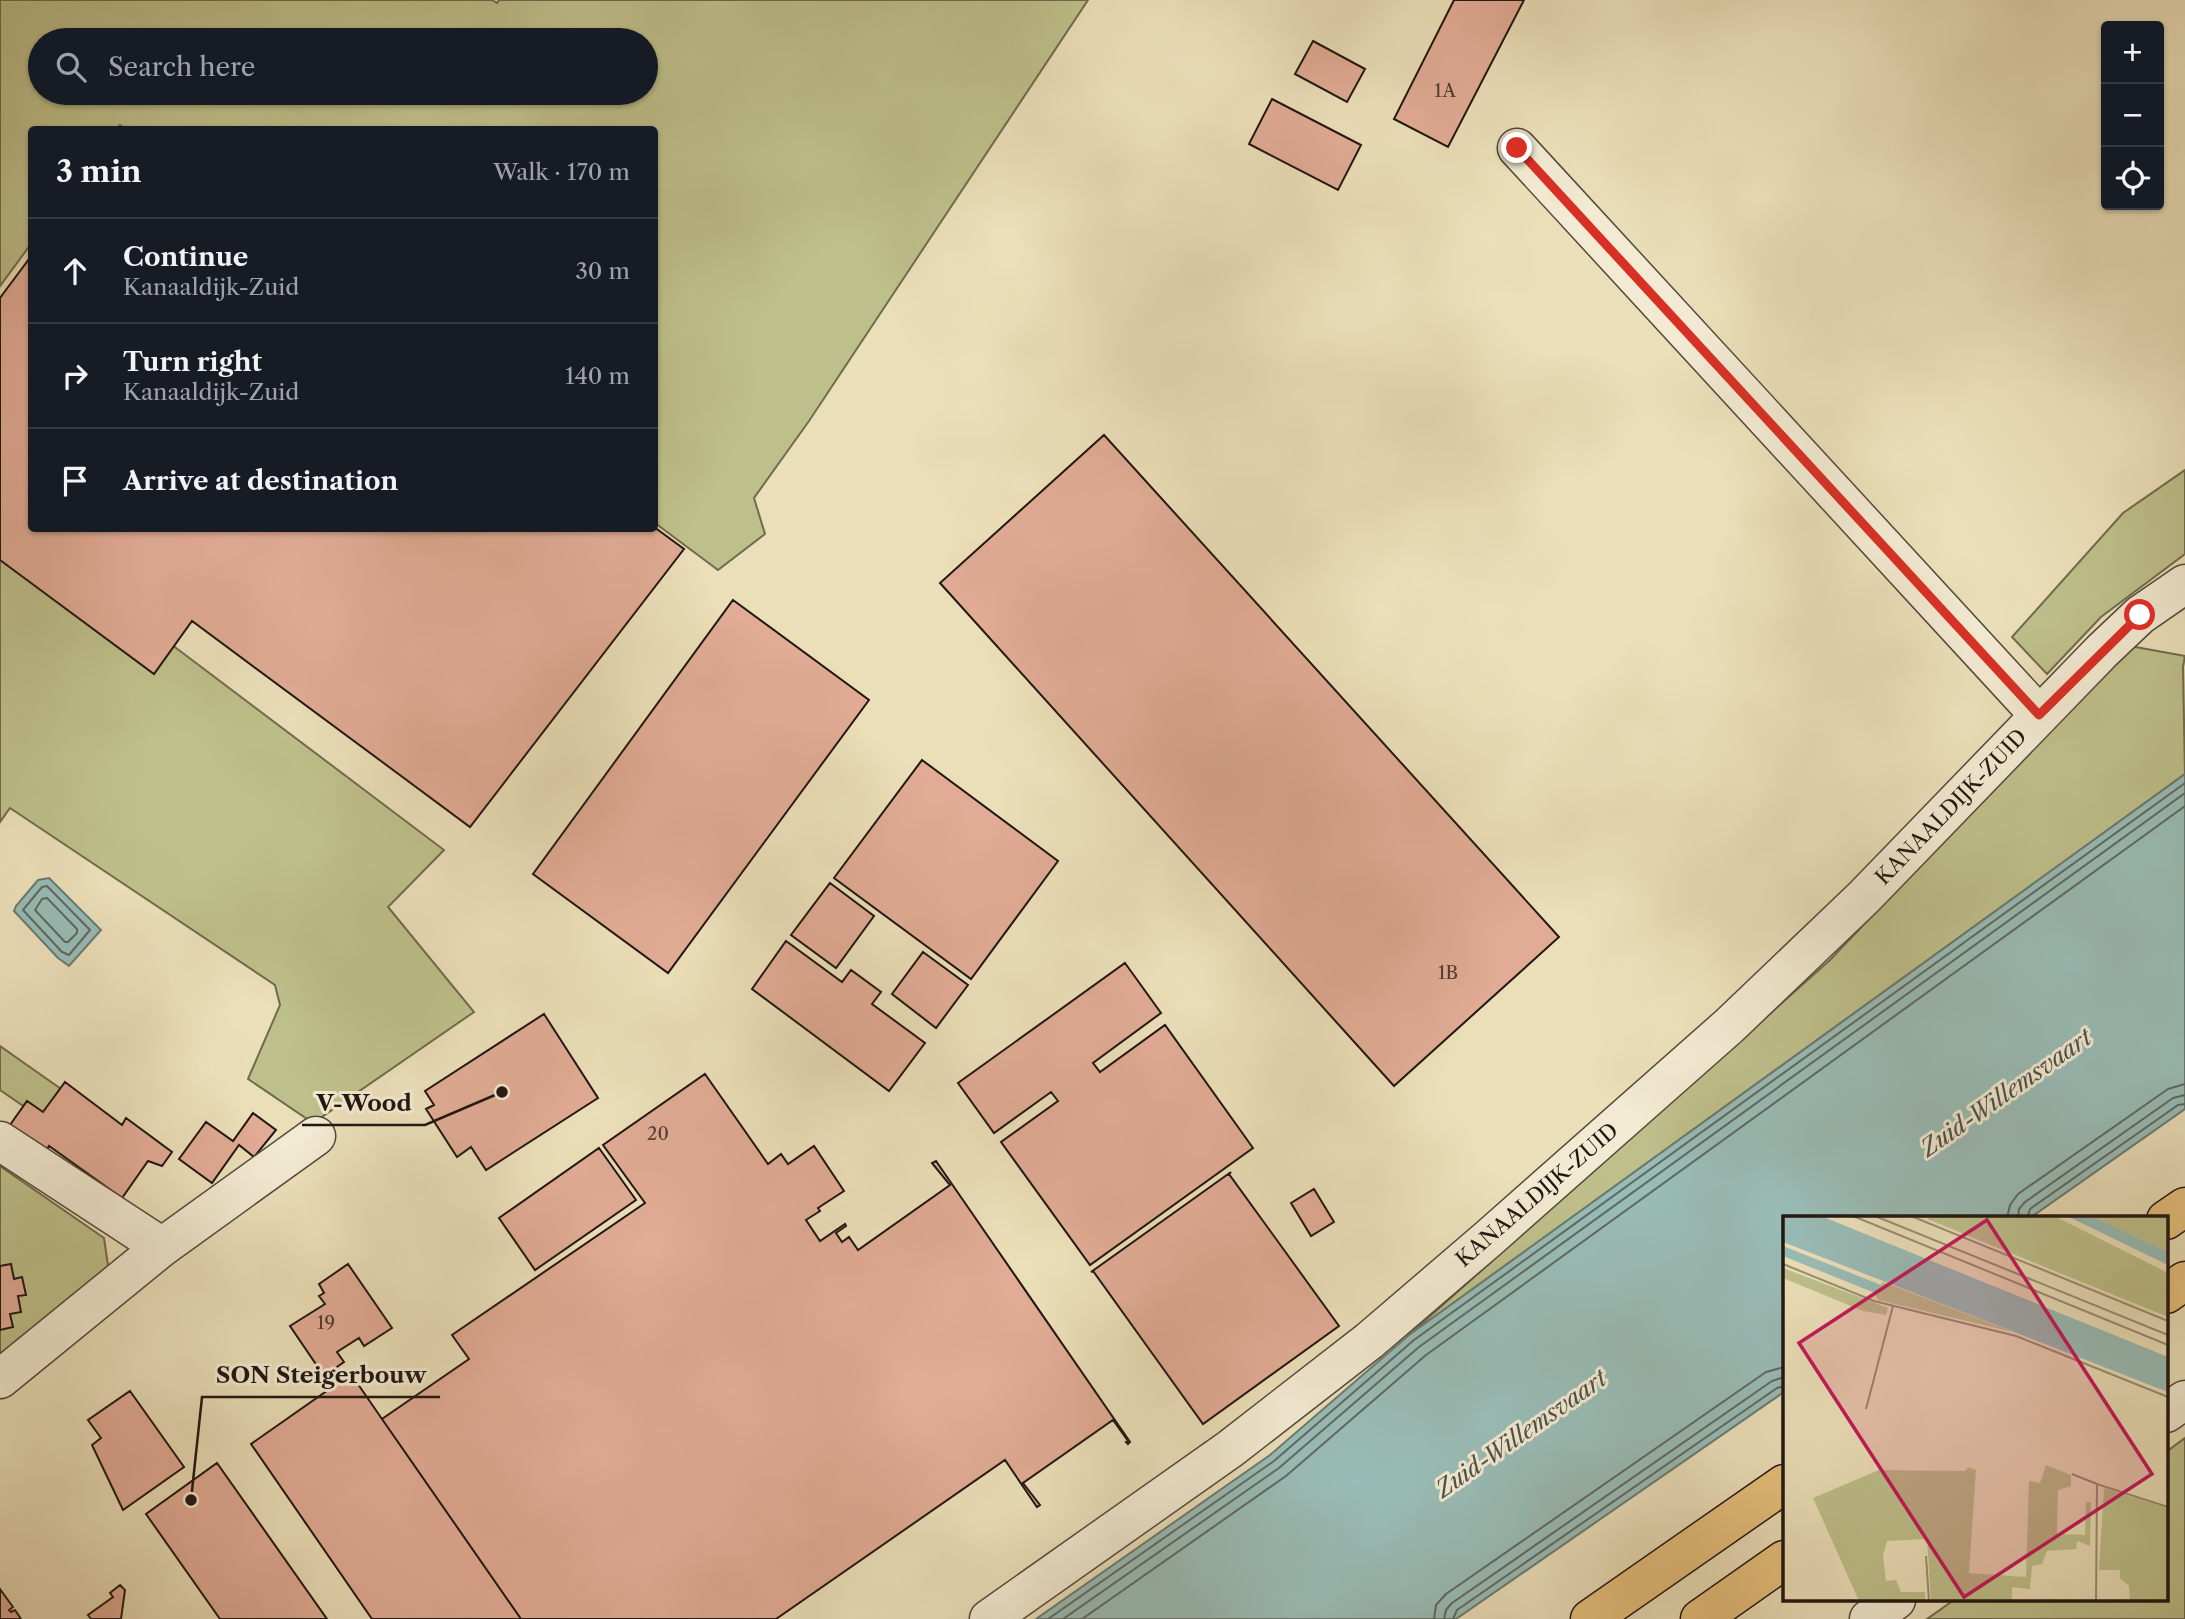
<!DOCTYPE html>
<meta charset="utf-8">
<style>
:root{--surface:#171b24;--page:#20242c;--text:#f1f3f6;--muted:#9ea1a6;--line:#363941}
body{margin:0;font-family:"Libre Caslon Text",serif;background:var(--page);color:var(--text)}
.controls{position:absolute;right:21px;top:21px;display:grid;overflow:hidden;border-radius:7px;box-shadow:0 2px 5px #0004}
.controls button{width:63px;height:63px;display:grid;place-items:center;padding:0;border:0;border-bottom:2px solid var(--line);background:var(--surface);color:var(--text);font:35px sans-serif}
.stop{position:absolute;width:21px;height:21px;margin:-16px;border:5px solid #d93025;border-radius:50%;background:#fff}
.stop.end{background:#d93025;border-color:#fff;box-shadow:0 2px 7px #0008}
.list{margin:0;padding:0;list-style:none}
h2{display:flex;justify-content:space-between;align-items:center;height:91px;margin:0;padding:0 28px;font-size:30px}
h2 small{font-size:23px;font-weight:400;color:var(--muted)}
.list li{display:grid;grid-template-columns:46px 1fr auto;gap:21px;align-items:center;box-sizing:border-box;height:105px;padding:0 28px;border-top:2px solid var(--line)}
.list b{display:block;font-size:26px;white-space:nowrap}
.list p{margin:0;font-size:23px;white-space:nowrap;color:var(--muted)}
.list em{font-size:23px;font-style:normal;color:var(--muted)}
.icon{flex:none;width:38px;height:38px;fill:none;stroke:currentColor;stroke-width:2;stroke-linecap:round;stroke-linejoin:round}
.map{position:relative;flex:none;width:2185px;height:1619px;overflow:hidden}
.search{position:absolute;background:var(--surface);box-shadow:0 2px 5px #0004;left:28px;top:28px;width:630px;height:77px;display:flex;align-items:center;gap:18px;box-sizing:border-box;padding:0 24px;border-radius:38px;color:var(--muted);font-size:26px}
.panel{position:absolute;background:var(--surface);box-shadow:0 2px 5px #0004;left:28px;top:126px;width:630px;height:406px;border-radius:7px}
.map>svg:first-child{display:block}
</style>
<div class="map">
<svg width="2185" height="1619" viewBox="0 0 2185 1619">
<rect width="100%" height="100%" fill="#ebdfb9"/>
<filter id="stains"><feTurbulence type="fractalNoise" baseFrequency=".00286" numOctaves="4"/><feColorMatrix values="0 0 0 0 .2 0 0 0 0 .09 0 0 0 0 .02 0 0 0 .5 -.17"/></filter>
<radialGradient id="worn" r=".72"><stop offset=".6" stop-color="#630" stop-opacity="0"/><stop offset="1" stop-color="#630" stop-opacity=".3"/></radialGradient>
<!-- green -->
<path fill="#bec08b" stroke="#706b4e" stroke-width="2" fill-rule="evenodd" d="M0,0h492l5,3 2,-3h589l-279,421 -55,77 11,36 -47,36 -63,-47 -1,-393h-527l-7,-5 -4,4 -84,1 -1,114 -31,42zM646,40v53h-606v-53z
M2185,470v84l-84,63 -54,57 -35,-37 111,-124z
M0,530l86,50 358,270 -56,57 86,105 -161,111 -65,-44 32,-74 -5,-20 -265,-177 -10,14z
M2130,646l55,10 -2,11 2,107 -776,561 421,-375z
M0,1046l91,64 -18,30 -73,-50z
M0,1166l104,72 5,34 -109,102z
M2185,1438v181h-258l27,-19h212v-148z"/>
<!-- water -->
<path fill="#99bcb6" stroke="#697a74" stroke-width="2" d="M2185,774v335l-155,109h-246v174l-328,227h-420l234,-164 139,-120z
M49,878l52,52 -32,36 -11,-8 -44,-47 2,-5 22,-26z"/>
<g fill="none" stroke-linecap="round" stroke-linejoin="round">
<!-- shore -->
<path stroke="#5d6964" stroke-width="2" d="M47,886l43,44 -21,25 -7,-3 -39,-42 19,-23z
M47,898l30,31v4l-9,9h-3l-30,-32 7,-11z
M2007,1218l3,-13 8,-11 150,-105 17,-5
M2018,1218l1,-9 6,-7 148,-104 12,-3
M2027,1218l3,-9 148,-104 7,-1
M1048,1619l226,-158 140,-121 771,-557
M1063,1619l216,-151 140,-121 766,-554
M1082,1619l204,-143 140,-121 759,-549
M1434,1619l2,-14 10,-11 320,-222 18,-5
M1444,1619l2,-9 6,-7 320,-222 12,-4
M1453,1619l4,-9 320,-222 7,-2"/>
</g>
<!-- building -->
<path fill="#e1ab95" stroke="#211611" stroke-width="2" d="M1454,0h70l-76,147 -54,-28z
M1313,41l52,28 -18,33 -52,-28z
M1272,99l89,46 -23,45 -89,-46z
M32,255v273l622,-1 30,22 -214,278 -278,-206 -38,53 -154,-114v-262z
M1104,435l455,502 -165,149 -454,-503z
M733,600l136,100 -201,273 -135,-99z
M922,760l136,101 -87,118 -137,-101z
M830,883l44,33 -38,52 -45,-33z
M786,941l56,41 9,-12 30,22 -9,12 53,39 -36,48 -137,-102z
M923,952l45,33 -32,43 -44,-34z
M1125,963l36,50 -68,50 7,9 65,-47 88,123 -163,117 -89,-123 57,-41 -7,-9 -57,41 -36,-50z
M544,1014l54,84 -112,72 -15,-23 -14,10 -31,-48 8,-4 -9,-14z
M705,1074l63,90 13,-10 7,10 26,-18 30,45 -26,17 2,3 -14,9 14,21 25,-17 1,2 -10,7 6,9 7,-5 9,13 92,-65 -18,-22 4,-2 194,281 -2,2 -2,-2 2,-1 -15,-21 -90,63 17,22 -3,2 -32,-47 -229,159h-255l-139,-200 87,-60 -17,-24 193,-132 -42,-58z
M65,1082l57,43 4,-7 46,34 -10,14 -14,-5 -26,37 -73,-52 -4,6 -35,-27 17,-24 16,11z
M253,1113l23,17 -22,27 5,4 -20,-16 -27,38 -33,-24 27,-37 27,19z
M599,1148l37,52 -101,70 -36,-52z
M1231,1172l-2,2 110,152 -136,98 -110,-153 -2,1z
M1314,1189l20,33 -23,14 -20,-33z
M11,1264l3,15 8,-2 4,18 -8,1 3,16 -11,2 3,13 -13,3v-64z
M348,1264l44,64 -28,18 -5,-8 -22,14 7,10 -20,14 -34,-50 35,-22 -6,-8 5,-3 -5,-9z
M351,1374l31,45 139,200h-149l-121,-175z
M130,1391l54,76 -61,43 -31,-65 9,-7 -13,-18z
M217,1463l110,156h-107l-74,-105z
M120,1585l5,5 -4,29h-30l-3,-4 25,-18 -3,-4z
M0,1589l13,18 -4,3 2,2 4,-2 6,9h-21z"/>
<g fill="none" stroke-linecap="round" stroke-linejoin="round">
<defs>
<path id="minor" d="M1517,148l522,567
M0,1141l162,106 -162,132
M162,1247l154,-111
M2166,1413l19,-13
M989,1619l241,-170 139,-108 119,-102 241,-213 135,-129 238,-246 38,-36 45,-31
M1869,1619l27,-19"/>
<path id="highway" d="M2166,1220l19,-13
M2166,1294l19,-13
M1590,1619l194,-135
M1700,1619l84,-59"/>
</defs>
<!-- minor casing -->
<use href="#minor" stroke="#54483b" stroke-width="41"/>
<!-- highway casing -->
<use href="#highway" stroke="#211611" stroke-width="41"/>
<!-- minor -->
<use href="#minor" stroke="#f2ead2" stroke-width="38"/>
<!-- highway -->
<use href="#highway" stroke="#e6c07c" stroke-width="38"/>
</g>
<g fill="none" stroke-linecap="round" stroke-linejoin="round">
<!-- route -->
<path stroke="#d93025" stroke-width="9" d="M1517,148l522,567 101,-100"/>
</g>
<g text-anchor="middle" stroke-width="6" stroke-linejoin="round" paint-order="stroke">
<!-- number labels -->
<g font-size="18" fill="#513b32">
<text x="1445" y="97">1A</text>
<text x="1448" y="979">1B</text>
<text x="658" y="1140">20</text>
<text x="326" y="1329">19</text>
</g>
<!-- street labels -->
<g font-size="21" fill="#211611" stroke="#f2ead2">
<text transform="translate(1951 807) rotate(-46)" y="7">KANAALDIJK-ZUID</text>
<text transform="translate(1537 1195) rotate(-41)" y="7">KANAALDIJK-ZUID</text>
</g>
<!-- water labels -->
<g font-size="23" font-style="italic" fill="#4b504b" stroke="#f2ead2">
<text transform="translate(2006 1093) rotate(-35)" y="8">Zuid-Willemsvaart</text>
<text transform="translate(1521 1434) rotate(-35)" y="8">Zuid-Willemsvaart</text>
</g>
</g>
<!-- overview -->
<g transform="translate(1783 1216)">
<rect width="385" height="385" fill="#ebdfb9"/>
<path d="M150,0h121l114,57v44l-241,-98zM309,0h76v36l-23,-11zM0,52l105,40 -2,7 -23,-4 -80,-33zM100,66l130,50 -135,-32 -3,-7zM263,249l25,10v11l-13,4 -1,44 28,1 1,-33h5l-1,44 -13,-5 -1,8 -29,2 -5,13 -10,2 -2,23 -18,-2v14h-81l-4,-62 -40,2 -4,15 3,25 10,-1 5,12h24v9h-66l-46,-103 66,-28 86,1 3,-4 8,3 -7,103 57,4 3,-96 11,2zM321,272l64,20v93h-38l-1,-15 -9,-8v-8h-21z" fill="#bec08b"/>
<path d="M0,0h38l347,141v35l-385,-150zM284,0h25l53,25 23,11v13zM0,30l98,39v3l-6,5 -92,-37z" fill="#99bcb6"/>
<path fill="none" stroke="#9a8f76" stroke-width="2" d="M70,0l315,129M92,0l293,119M128,0l257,105M0,48l91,37 142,35 152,61M83,193l27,-103M289,258l25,10M143,340l3,45M313,385l1,-117 71,23"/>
<path fill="#c2185b" fill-opacity="0.15" stroke="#c2185b" stroke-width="3.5" d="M204,4l165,254 -188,123 -165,-254z"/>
<rect width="385" height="385" fill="none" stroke="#211611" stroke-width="3.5"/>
</g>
<!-- callouts -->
<path fill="none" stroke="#211611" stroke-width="2.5" d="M502 1092L425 1125H302M191 1500L202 1397H440"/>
<g fill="#211611" stroke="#f2ead2" stroke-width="2.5">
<circle cx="502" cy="1092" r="7"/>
<circle cx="191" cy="1500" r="7"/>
</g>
<g font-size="23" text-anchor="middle" font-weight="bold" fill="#211611" stroke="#f2ead2" stroke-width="6" stroke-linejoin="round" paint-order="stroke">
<text x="364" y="1111">V-Wood</text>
<text x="321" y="1383">SON Steigerbouw</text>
</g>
<rect width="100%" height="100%" filter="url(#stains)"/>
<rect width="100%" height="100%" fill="url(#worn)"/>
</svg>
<div class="controls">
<button>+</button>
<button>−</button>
<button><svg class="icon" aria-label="locate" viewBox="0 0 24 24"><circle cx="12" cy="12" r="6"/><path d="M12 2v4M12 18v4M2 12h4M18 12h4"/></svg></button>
</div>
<div class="stop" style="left:2140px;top:615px"></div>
<div class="stop end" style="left:1517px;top:148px"></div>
<div class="search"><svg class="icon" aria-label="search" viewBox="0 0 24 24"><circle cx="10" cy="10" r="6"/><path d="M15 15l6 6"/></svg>Search here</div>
<section class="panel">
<h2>3 min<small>Walk · 170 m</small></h2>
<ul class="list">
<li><svg class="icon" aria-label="ahead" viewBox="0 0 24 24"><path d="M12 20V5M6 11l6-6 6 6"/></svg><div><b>Continue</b><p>Kanaaldijk-Zuid</p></div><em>30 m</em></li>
<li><svg class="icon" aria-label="right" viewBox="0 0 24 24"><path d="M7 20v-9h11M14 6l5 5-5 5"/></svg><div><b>Turn right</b><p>Kanaaldijk-Zuid</p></div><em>140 m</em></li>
<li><svg class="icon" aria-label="arrive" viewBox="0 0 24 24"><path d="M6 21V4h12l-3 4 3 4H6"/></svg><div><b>Arrive at destination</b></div></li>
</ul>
</section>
</div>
